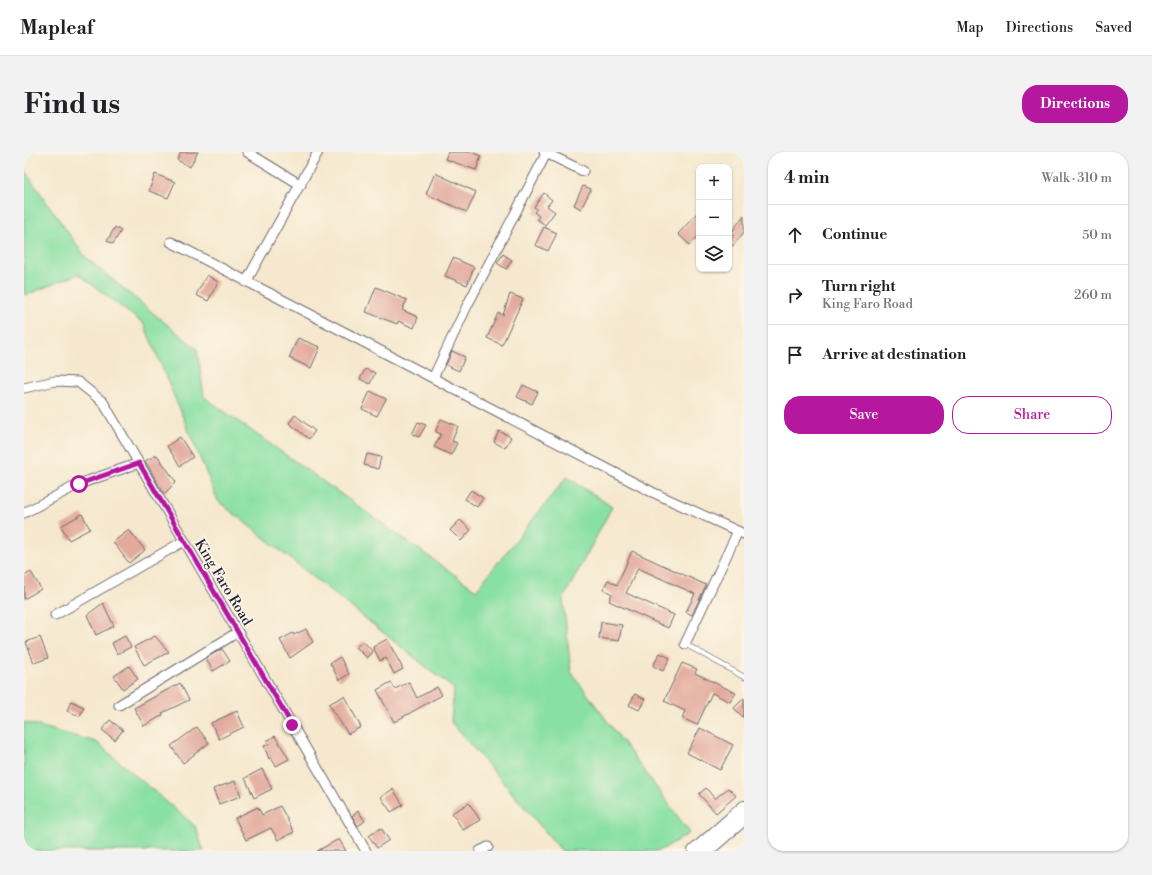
<!DOCTYPE html>
<meta charset="utf-8">
<style>
:root{--surface:#fff;--page:#f2f2f2;--text:#202124;--muted:#757577;--line:#e0e0e0;--accent:#b5179e}
body{margin:0;font-family:"Libre Bodoni",serif;background:var(--page);color:var(--text)}
.controls{position:absolute;right:12px;top:12px;display:grid;overflow:hidden;border-radius:8px;box-shadow:0 1px 3px #0004}
.controls button{width:36px;height:36px;display:grid;place-items:center;padding:0;border:0;border-bottom:1px solid var(--line);background:var(--surface);color:var(--text);font:20px sans-serif}
.stop{position:absolute;width:12px;height:12px;margin:-9px;border:3px solid #b5179e;border-radius:50%;background:#fff}
.stop.end{background:#b5179e;border-color:#fff;box-shadow:0 1px 4px #0008}
.list{margin:0;padding:0;list-style:none}
h2{display:flex;justify-content:space-between;align-items:center;height:52px;margin:0;padding:0 16px;font-size:17px}
h2 small{font-size:13px;font-weight:400;color:var(--muted)}
.list li{display:grid;grid-template-columns:26px 1fr auto;gap:12px;align-items:center;box-sizing:border-box;height:60px;padding:0 16px;border-top:1px solid var(--line)}
.list b{display:block;font-size:15px;white-space:nowrap}
.list p{margin:0;font-size:13px;white-space:nowrap;color:var(--muted)}
.list em{font-size:13px;font-style:normal;color:var(--muted)}
.actions{display:flex;gap:8px;padding:12px 16px}
.actions a{flex:1;padding:9px 0;border:1px solid var(--accent);border-radius:16px;text-align:center;font-size:14px;color:var(--accent)}
.actions .main{background:var(--accent);color:#fff}
.icon{flex:none;width:22px;height:22px;fill:none;stroke:currentColor;stroke-width:2;stroke-linecap:round;stroke-linejoin:round}
.map{position:relative;flex:none;width:720px;height:699px;overflow:hidden;border-radius:16px}
header{display:flex;align-items:center;gap:24px;box-sizing:border-box;height:56px;padding:0 20px;background:var(--surface);border-bottom:1px solid var(--line)}
header strong{font-size:19px}
nav{display:flex;gap:22px;margin-inline-start:auto;font-size:14px}
.intro{display:flex;align-items:center;justify-content:space-between;box-sizing:border-box;height:96px;padding:0 24px}
h1{margin:0;font-size:28px}
.button{padding:10px 18px;border-radius:16px;background:var(--accent);color:#fff;font-size:14px;font-weight:700}
main{display:flex;gap:24px;padding:0 24px}
aside{flex:1;background:var(--surface);border-radius:16px;box-shadow:0 1px 3px #0004}
.map>svg:first-child{display:block}
</style>
<header>
<strong>Mapleaf</strong>
<nav><a>Map</a><a>Directions</a><a>Saved</a></nav>
</header>
<div class="intro"><h1>Find us</h1><a class="button">Directions</a></div>
<main>
<div class="map">
<svg width="720" height="699" viewBox="0 0 720 699">
<rect width="100%" height="100%" fill="#fcf5e5"/>
<filter id="ink" filterUnits="userSpaceOnUse"><feTurbulence type="fractalNoise" baseFrequency=".025" numOctaves="2"/><feDisplacementMap in="SourceGraphic" scale="8" xChannelSelector="R" yChannelSelector="G"/><feConvolveMatrix kernelMatrix="1 2 1 2 8 2 1 2 1" color-interpolation-filters="sRGB"/></filter>
<filter id="wash" filterUnits="userSpaceOnUse"><feTurbulence type="fractalNoise" baseFrequency=".012" numOctaves="4" result="noise"/><feDisplacementMap in="SourceGraphic" scale="16" xChannelSelector="R" yChannelSelector="G"/><feGaussianBlur stdDeviation="0.9" result="paint"/><feColorMatrix in="noise" values="0 0 0 0 0 0 0 0 0 0 0 0 0 0 0 0 0 1.4 0 .05"/><feComposite in="paint" operator="in"/></filter>
<g filter="url(#wash)">
<rect width="100%" height="100%" fill="#f5e8ce"/>
<!-- green -->
<path fill="#89e0a4" stroke="#568170" d="M0,18l62,88 111,91 7,48 272,193 91,-113 45,30 -49,92 8,73 119,161 -31,18h-97l-111,-129 3,-33 -236,-188 -74,-177 -66,-50 -52,21 -2,-2z
M0,570l72,20 99,84 9,25h-180z"/>
<g id="blocks">
<!-- building -->
<path fill="#e2aa9d" d="M157,0h17l-8,15 -13,-7z
M424,0h23l10,4 -5,14 -31,-11z
M411,21l41,19 -9,20 -41,-18z
M131,22l20,8 -7,16 -19,-7z
M559,34l8,3 -10,20 -7,-4z
M520,41l8,7 -5,6 8,6 -10,13 -8,-6 2,-3 -5,-4 3,-3 -3,-2z
M675,59v24l-9,10 -12,-11z
M720,63v17l-11,14 -4,-4 5,-7 -3,-2z
M91,75l6,4 -8,13 -6,-3z
M520,75l13,6 -9,18 -13,-6z
M479,102l9,6 -6,9 -9,-6z
M429,106l21,9 -7,18 -22,-9z
M183,123l11,7 -10,19 -12,-6z
M352,135l31,13 -5,10 16,7 -4,11 -16,-7 -1,3 -31,-12z
M486,142l13,5 -21,46 -15,-7 11,-25 5,2z
M274,186l22,9 -9,21 -22,-10z
M428,199l13,6 -6,14 -13,-6z
M341,217l10,4 -5,11 -10,-5z
M499,233l15,7 -6,12 -15,-7z
M346,239l16,8 -9,17 -15,-7z
M271,263l20,16 -6,8 -20,-16z
M417,267l17,7 -6,15 5,2 -6,12 -17,-8 7,-13 -5,-2v-2z
M394,270l8,3 -7,12 -7,-3z
M475,279l12,6 -6,11 -11,-6z
M156,285l13,20 -13,9 -13,-20z
M343,302l14,3 -3,12 -14,-4z
M133,303l19,27 -12,12 -19,-33z
M447,338l12,8 -6,9 -12,-8z
M58,362l8,15 -21,11 -8,-14z
M436,368l11,10 -10,11 -11,-11z
M105,378l16,20 -16,13 -16,-21z
M608,399l74,34 -14,30 -6,-3 9,-18 -57,-26 -12,25 48,22 -6,13 -59,-27 3,-7 -9,-5 5,-9 9,5z
M7,420l10,17 -17,10v-23z
M79,451l11,23 -18,9 -9,-20z
M577,470l21,3 -3,16 -20,-3z
M282,477l7,13 -23,16 -10,-18 13,-7 1,2z
M101,484l6,11 -14,7 -5,-11z
M131,484l14,16 -25,13 -10,-18z
M16,485l8,21 -14,5 -8,-21z
M363,487l16,30 -9,5 -8,-16 -6,3 -7,-14z
M339,489l10,11 -6,6 -11,-11z
M198,497l8,12 -17,10 -7,-13z
M636,501l10,5 -7,13 -10,-5z
M316,505l9,17 -10,6 -9,-17z
M658,511l15,6 -2,4 41,20 -6,9 -18,-9 -15,32 -15,-7 3,-7 -21,-10z
M105,514l9,13 -15,10 -9,-13z
M367,530l4,7 14,-7 8,16 20,-11 5,8 -48,27 -17,-32z
M156,531l9,17 -27,13 1,2 -19,11 -10,-18z
M611,542l10,5 -6,11 -10,-5z
M320,544l17,31 -13,7 -19,-30z
M720,546v20l-10,-10z
M47,549l13,6 -4,9 -13,-5z
M213,559l7,16 -25,12 -8,-16z
M86,568l13,10 -8,10 -13,-10z
M173,575l12,16 -26,20 -12,-17z
M676,576l33,17 -13,25 -33,-17z
M251,584l14,23 -13,7 -5,-8 -2,1 -5,-13 5,-2 -2,-3z
M238,617l10,20 -18,9 -9,-20z
M211,629l6,15 -22,8 -6,-15z
M682,636l9,11 13,-11 8,8 -20,17 -17,-19z
M369,637l10,16 -12,7 -10,-15z
M445,651l11,17 -17,10 -11,-17z
M256,654l14,26 -16,8 -7,-12 -25,12 -11,-22 23,-11 4,8z
M334,659l7,10 -7,5 -6,-10z
M357,676l8,12 -12,8 -8,-12z
M315,687l7,12h-29z"/>
</g>
</g>
<g filter="url(#ink)">
<use href="#blocks" fill-opacity="0" stroke="#6c676e" stroke-width="1"/>
<g fill="none" stroke-linecap="round" stroke-linejoin="round">
<defs>
<path id="service" d="M661,492l59,33"/>
<path id="minor" d="M223,0l54,33
M520,0l39,19
M147,90l481,250 92,42
M222,130l72,-130
M409,226l34,-72 80,-154
M0,236l31,-7 23,1 25,20 263,449
M0,361l55,-29 60,-21
M31,463l129,-74
M661,492l53,-113
M95,553l119,-73
M456,699l8,-4"/>
<path id="tertiary" d="M670,699l50,-44
M683,699l37,-32"/>
</defs>
<!-- service casing -->
<use href="#service" stroke="#6c676e" stroke-width="6"/>
<!-- minor casing -->
<use href="#minor" stroke="#6c676e" stroke-width="11"/>
<!-- tertiary casing -->
<use href="#tertiary" stroke="#6c676e" stroke-width="14"/>
<!-- service -->
<use href="#service" stroke="#fff" stroke-width="4.5"/>
<!-- minor -->
<use href="#minor" stroke="#fff" stroke-width="9"/>
<!-- tertiary -->
<use href="#tertiary" stroke="#fff" stroke-width="12"/>
</g>
</g>
<g fill="none" stroke-linecap="round" stroke-linejoin="round" filter="url(#ink)">
<!-- route -->
<path stroke="#b5179e" stroke-width="5" d="M55,332l60,-21 153,262"/>
</g>
<g text-anchor="middle" stroke-width="4" stroke-linejoin="round" paint-order="stroke">
<!-- street labels -->
<g font-size="14" fill="#22223b" stroke="#fcf5e5">
<text transform="translate(200 430) rotate(59)" y="5">King Faro Road</text>
</g>
</g>
</svg>
<div class="controls">
<button>+</button>
<button>−</button>
<button><svg class="icon" aria-label="layers" viewBox="0 0 24 24"><path d="M12 4l9 5-9 5-9-5zM3 14l9 5 9-5"/></svg></button>
</div>
<div class="stop" style="left:55px;top:332px"></div>
<div class="stop end" style="left:268px;top:573px"></div>
</div>
<aside>
<h2>4 min<small>Walk · 310 m</small></h2>
<ul class="list">
<li><svg class="icon" aria-label="ahead" viewBox="0 0 24 24"><path d="M12 20V5M6 11l6-6 6 6"/></svg><div><b>Continue</b></div><em>50 m</em></li>
<li><svg class="icon" aria-label="right" viewBox="0 0 24 24"><path d="M7 20v-9h11M14 6l5 5-5 5"/></svg><div><b>Turn right</b><p>King Faro Road</p></div><em>260 m</em></li>
<li><svg class="icon" aria-label="arrive" viewBox="0 0 24 24"><path d="M6 21V4h12l-3 4 3 4H6"/></svg><div><b>Arrive at destination</b></div></li>
</ul>
<div class="actions"><a class="main">Save</a><a>Share</a></div>
</aside>
</main>
